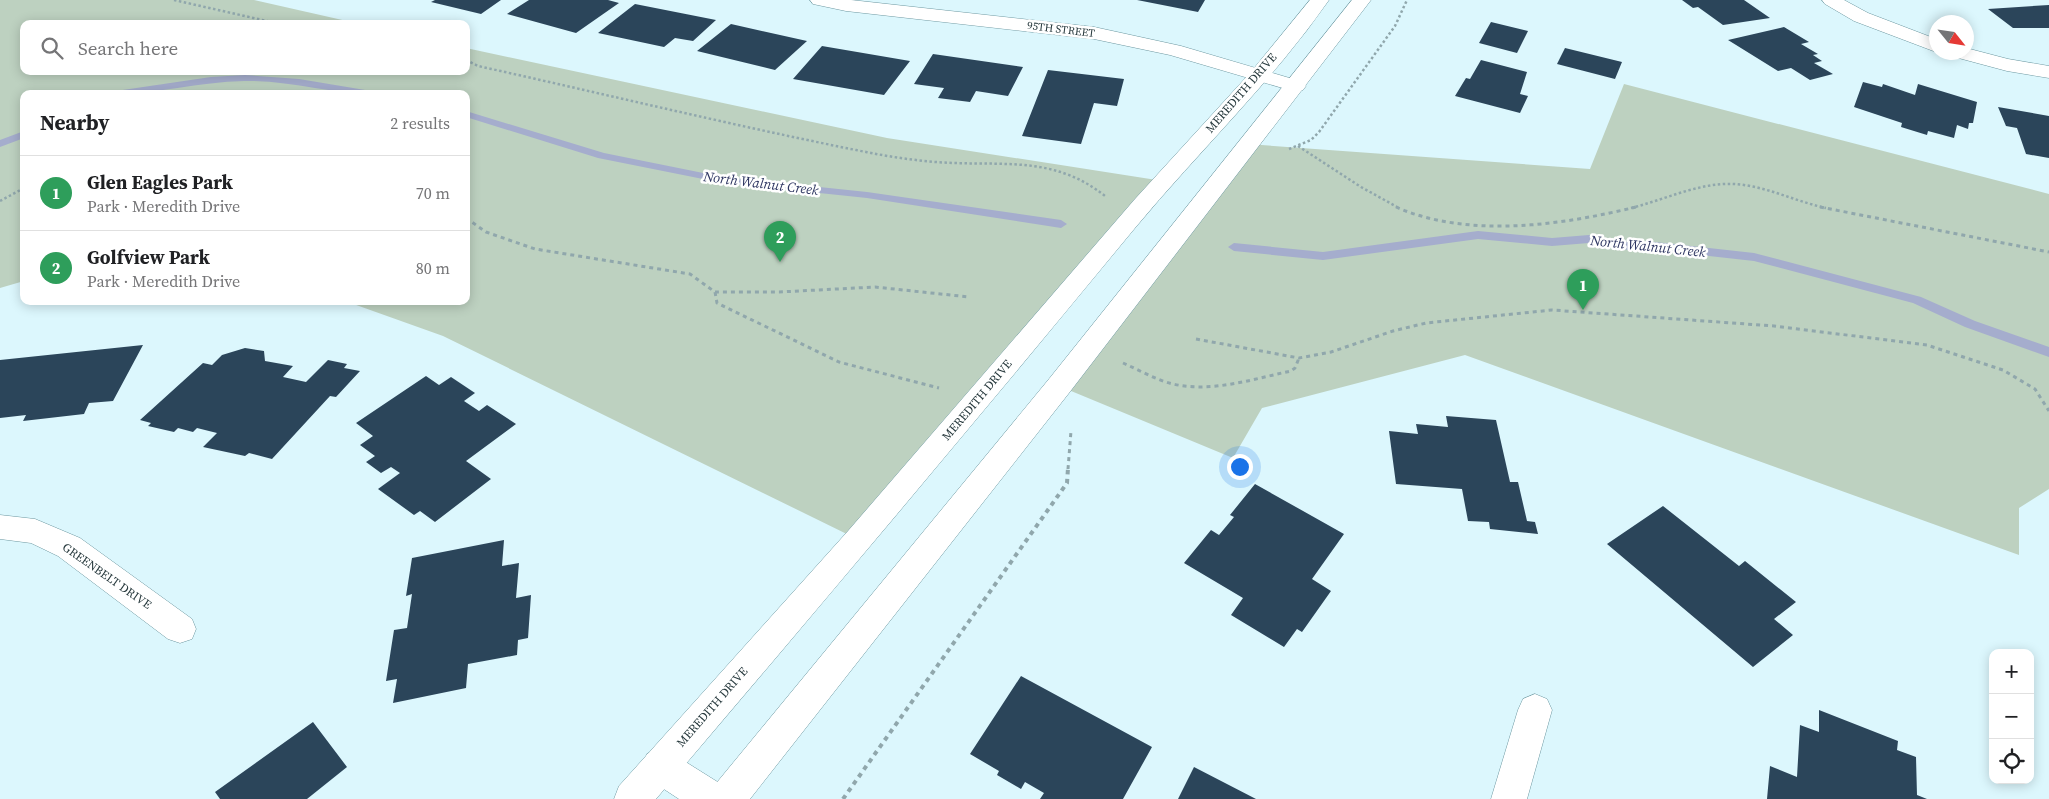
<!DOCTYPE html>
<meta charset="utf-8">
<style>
:root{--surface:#fff;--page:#f2f2f2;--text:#202124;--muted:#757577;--line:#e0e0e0;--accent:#ae1d4e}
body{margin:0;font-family:"Source Serif 4",serif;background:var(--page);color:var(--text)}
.controls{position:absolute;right:15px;bottom:15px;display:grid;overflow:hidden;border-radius:10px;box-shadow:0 2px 12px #0003}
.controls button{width:45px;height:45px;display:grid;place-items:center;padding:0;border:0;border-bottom:1px solid var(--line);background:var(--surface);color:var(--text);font:25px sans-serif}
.compass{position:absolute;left:1929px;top:15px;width:45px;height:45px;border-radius:50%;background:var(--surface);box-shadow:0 2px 12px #0003;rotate:120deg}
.you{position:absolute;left:1239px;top:466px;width:18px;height:18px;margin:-12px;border:4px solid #fff;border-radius:50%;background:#1a73e8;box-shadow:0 0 0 8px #1a73e833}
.badge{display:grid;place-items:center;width:32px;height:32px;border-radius:50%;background:var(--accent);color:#fff;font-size:16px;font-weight:700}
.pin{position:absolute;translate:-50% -41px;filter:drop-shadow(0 1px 2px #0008)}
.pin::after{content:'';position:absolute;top:26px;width:18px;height:15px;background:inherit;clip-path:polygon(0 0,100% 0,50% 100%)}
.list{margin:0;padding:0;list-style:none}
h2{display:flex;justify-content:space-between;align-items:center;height:65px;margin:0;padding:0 20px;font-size:21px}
h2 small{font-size:16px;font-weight:400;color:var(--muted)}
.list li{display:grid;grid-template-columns:32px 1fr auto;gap:15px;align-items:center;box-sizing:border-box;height:75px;padding:0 20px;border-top:1px solid var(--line)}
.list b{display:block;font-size:19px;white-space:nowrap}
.list p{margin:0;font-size:16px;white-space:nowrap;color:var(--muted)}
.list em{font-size:16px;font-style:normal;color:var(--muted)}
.icon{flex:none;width:28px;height:28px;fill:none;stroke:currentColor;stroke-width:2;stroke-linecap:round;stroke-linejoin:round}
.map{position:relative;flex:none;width:2049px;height:799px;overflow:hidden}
.search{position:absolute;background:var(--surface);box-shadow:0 2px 12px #0003;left:20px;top:20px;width:450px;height:55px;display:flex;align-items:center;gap:12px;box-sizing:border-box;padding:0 18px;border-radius:10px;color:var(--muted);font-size:19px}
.panel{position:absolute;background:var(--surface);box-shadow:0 2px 12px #0003;left:20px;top:90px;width:450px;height:215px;border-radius:10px}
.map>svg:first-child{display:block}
</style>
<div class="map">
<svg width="2049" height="799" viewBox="0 0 2049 799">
<rect width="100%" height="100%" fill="#dcf7fd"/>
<!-- green -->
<path fill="#bdd1c0" d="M0,0h254l106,24h-336v47h442v-23l421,90 276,43 -304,359 -416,-204 -98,-35h121v-207h-442v187l-24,7z
M1624,84l425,110v295l-30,19v47l-554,-200 -203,53 -29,50 -174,-72 188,-242 343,25z"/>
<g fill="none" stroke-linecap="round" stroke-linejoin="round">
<!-- stream -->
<path fill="#a5adcd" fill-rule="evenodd" d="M245,75l54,4 72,12 5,3c-44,0 -88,-14 -132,-13 -45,1 -88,13 -133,13l5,-3 95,-14z
M466,111l138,42 119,24 144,15 194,28 6,4 -6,4 -194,-30 -144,-15 -125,-25 -132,-41z
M24,131v7l-24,9v-7z
M1478,231l74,7 37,-3 45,8 21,-1 99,11 167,44 54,24 74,26v10l-84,-30 -52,-24 -159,-42 -99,-11 -21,1 -45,-8 -37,3 -74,-7 -155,21 -89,-9 -6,-4 6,-4 89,9z"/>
</g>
<!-- building -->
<path fill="#2b455a" d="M435,0h66l-20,14 -50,-12z
M529,0h79l11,3 -43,30 -69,-19z
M1137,0h68l-7,12z
M1682,0h62l26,18 -47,7 -25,-18 -5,1z
M635,4l81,16 -23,21 -18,-3 -11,9 -66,-14z
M2049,5v23h-36l-25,-19z
M1491,22l37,9 -11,22 -38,-10z
M731,24l76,17 -32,29 -78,-19z
M1784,27l25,15 -8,2 17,10 -5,1 9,6 -8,2 19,11 -23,6 -19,-12 -13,3 -50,-31z
M822,46l88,15 -26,34 -91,-16z
M1565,48l57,14 -7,17 -58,-15z
M933,54l90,13 -15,29 -32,-5 -6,11 -32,-4 6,-10 -30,-4z
M1481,60l46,12 -7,22 8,2 -8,17 -65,-17 11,-18 4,1z
M1048,70l76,9 -7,27 -23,-3 -13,41 -59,-8z
M1863,82l19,5 1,-3 32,11 3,-11 59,18 -4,21h-4l-1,6 -11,-4 -3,13 -26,-7 -1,4 -26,-8 1,-4 -48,-16z
M1998,107l51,9v42l-23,-4 -9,-26 -11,-2z
M143,345l-30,56 -24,2 -5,11 -61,7 3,-6 -26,3v-58z
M245,348l19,3 1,10 28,5 -10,11 23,5 22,-22 19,4 -3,4 16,3 -24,26 -6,-1 -58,63 -23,-6 -4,3 -42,-9 14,-14 -20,-5 -4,4 -15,-4 -4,4 -26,-6 3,-3 -11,-3 63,-57 9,2 10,-10z
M426,376l13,9 12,-8 24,16 -11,8 15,10 8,-6 29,19 -50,37 25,18 -56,43 -15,-11 -6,4 -36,-26 22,-16 -9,-6 -10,6 -15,-11 9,-6 -15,-11 13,-9 -17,-13z
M1446,416l50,4 14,62h8l9,39 8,1 3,12 -48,-5 -1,-7 -21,-1 -6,-32 -66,-5 -7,-53 29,3 -2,-10 32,3z
M1255,484l89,50 -32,45 19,12 -29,41 -5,-3 -13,18 -53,-32 12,-17 -59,-35 27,-33 8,5 15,-18 -4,-2z
M1663,506l76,60 6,-5 51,41 -22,17 19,16 -40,32 -146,-123z
M504,540l-2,26 17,-3 -3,35 15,-3 -3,43 -10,2 -1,15 -49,9 -2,24 -73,15 4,-24 -11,2 8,-51 13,-2 5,-34 -6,2 6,-38z
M1021,676l131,71 -29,52h-83l4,-6 -19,-11 -4,7 -24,-14 2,-4 -29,-17z
M1819,710l79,31 -1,9 19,7 1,38 10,4h-160l3,-33 27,11 3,-52 19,7z
M313,722l34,45 -40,32h-87l-5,-7z
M1194,767l62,32h-78z"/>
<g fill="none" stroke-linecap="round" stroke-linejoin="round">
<defs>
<path id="street" d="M810,0h41l243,27 87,19 122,36 3,4 -3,4 -7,2 -126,-37 -76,-16 -248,-28 -33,-7z
M1822,0h22l24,13 68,26v13l-82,-31 -29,-17z
M1966,48l42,11 41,7v12l-42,-7 -56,-15 -2,-4h17z
M0,515l35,4 45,19 112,81 4,10 -4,10 -12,4 -12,-4 -110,-83 -27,-13 -31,-4z
M1535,694l12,5 5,11 -25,89h-36l27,-89 5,-11z
M660,749l13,5 51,32 5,13h-50l-32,-21 -5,-12 5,-12z"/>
<path id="secondary" d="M1310,0h19c-57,82 -130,151 -194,228 -158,192 -318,382 -479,571h-42l5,-13 229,-255 287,-332 116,-127z
M1352,0h19l-302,393 -319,406h-41l5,-13 335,-407z"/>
</defs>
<!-- street casing -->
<use href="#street" stroke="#6c97a0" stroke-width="1"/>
<!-- secondary casing -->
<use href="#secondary" stroke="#6c97a0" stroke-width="1"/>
<!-- path-far2 -->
<path stroke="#90a7ac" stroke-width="2.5" stroke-dasharray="2.5 2.5" stroke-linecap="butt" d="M174,0l106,24
M466,60l12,6c131,29 261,61 393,87 26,5 55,9 82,10 58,2 104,-5 152,33
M1298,146l63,41 38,21
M1289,149l22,-9 8,-8 76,-106 12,-26
M0,201l24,-13
M1631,208c37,-9 74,-29 113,-23 28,4 54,17 82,23"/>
<!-- path-far1 -->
<path stroke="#90a7ac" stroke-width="3" stroke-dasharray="4 4" stroke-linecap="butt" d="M1396,207c73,32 166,18 240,0
M1820,207l229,45
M466,218l20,14 49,17 155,25 25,18h64l96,-5 94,10
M715,292l2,11 122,59 100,26
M1196,339l103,19 32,-6 62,-21 33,-8 126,-13 222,16 153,19 76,25 32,19 14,22
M1123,363c16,7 33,17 50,21 39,9 80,-5 118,-13l4,-3 4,-10
M1068,469l3,-38"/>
<!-- path -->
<path stroke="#90a7ac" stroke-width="4" stroke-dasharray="4.5 4.5" stroke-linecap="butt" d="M843,799l224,-316 1,-15"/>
<!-- street -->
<use href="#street" fill="#fff" fill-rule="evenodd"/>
<!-- secondary -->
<use href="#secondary" fill="#fff" fill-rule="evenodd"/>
</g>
<g text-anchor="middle" stroke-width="5" stroke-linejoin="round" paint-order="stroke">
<!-- far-street labels -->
<g font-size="11" fill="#27393d" stroke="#fff">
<text transform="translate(1061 29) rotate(7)" y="4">95TH STREET</text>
</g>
<!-- street labels -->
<g font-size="12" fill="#27393d" stroke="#fff">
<text transform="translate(1241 93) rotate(-49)" y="4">MEREDITH DRIVE</text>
<text transform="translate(977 400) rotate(-50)" y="4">MEREDITH DRIVE</text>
<text transform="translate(107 576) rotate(35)" y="4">GREENBELT DRIVE</text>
<text transform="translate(712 707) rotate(-49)" y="4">MEREDITH DRIVE</text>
</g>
<!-- water labels -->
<g font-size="14" font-style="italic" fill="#2d3561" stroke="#fff">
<text transform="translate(761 183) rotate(7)" y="5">North Walnut Creek</text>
<text transform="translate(1648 246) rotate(6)" y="5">North Walnut Creek</text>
</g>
</g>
</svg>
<div class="controls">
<button>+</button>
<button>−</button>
<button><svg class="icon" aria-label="locate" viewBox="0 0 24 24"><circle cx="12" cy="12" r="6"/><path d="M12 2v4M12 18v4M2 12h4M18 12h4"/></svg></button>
</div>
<svg class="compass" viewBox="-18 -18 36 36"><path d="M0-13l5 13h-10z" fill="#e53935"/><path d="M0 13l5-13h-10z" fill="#757577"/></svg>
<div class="you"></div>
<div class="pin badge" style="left:1583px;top:310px;background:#2e9e5b">1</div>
<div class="pin badge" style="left:780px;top:262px;background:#2e9e5b">2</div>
<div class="search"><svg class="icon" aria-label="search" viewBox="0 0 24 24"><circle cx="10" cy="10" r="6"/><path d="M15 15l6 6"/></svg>Search here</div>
<section class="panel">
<h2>Nearby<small>2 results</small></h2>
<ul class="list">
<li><span class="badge" style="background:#2e9e5b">1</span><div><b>Glen Eagles Park</b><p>Park · Meredith Drive</p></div><em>70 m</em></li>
<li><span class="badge" style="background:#2e9e5b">2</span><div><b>Golfview Park</b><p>Park · Meredith Drive</p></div><em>80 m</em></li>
</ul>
</section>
</div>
